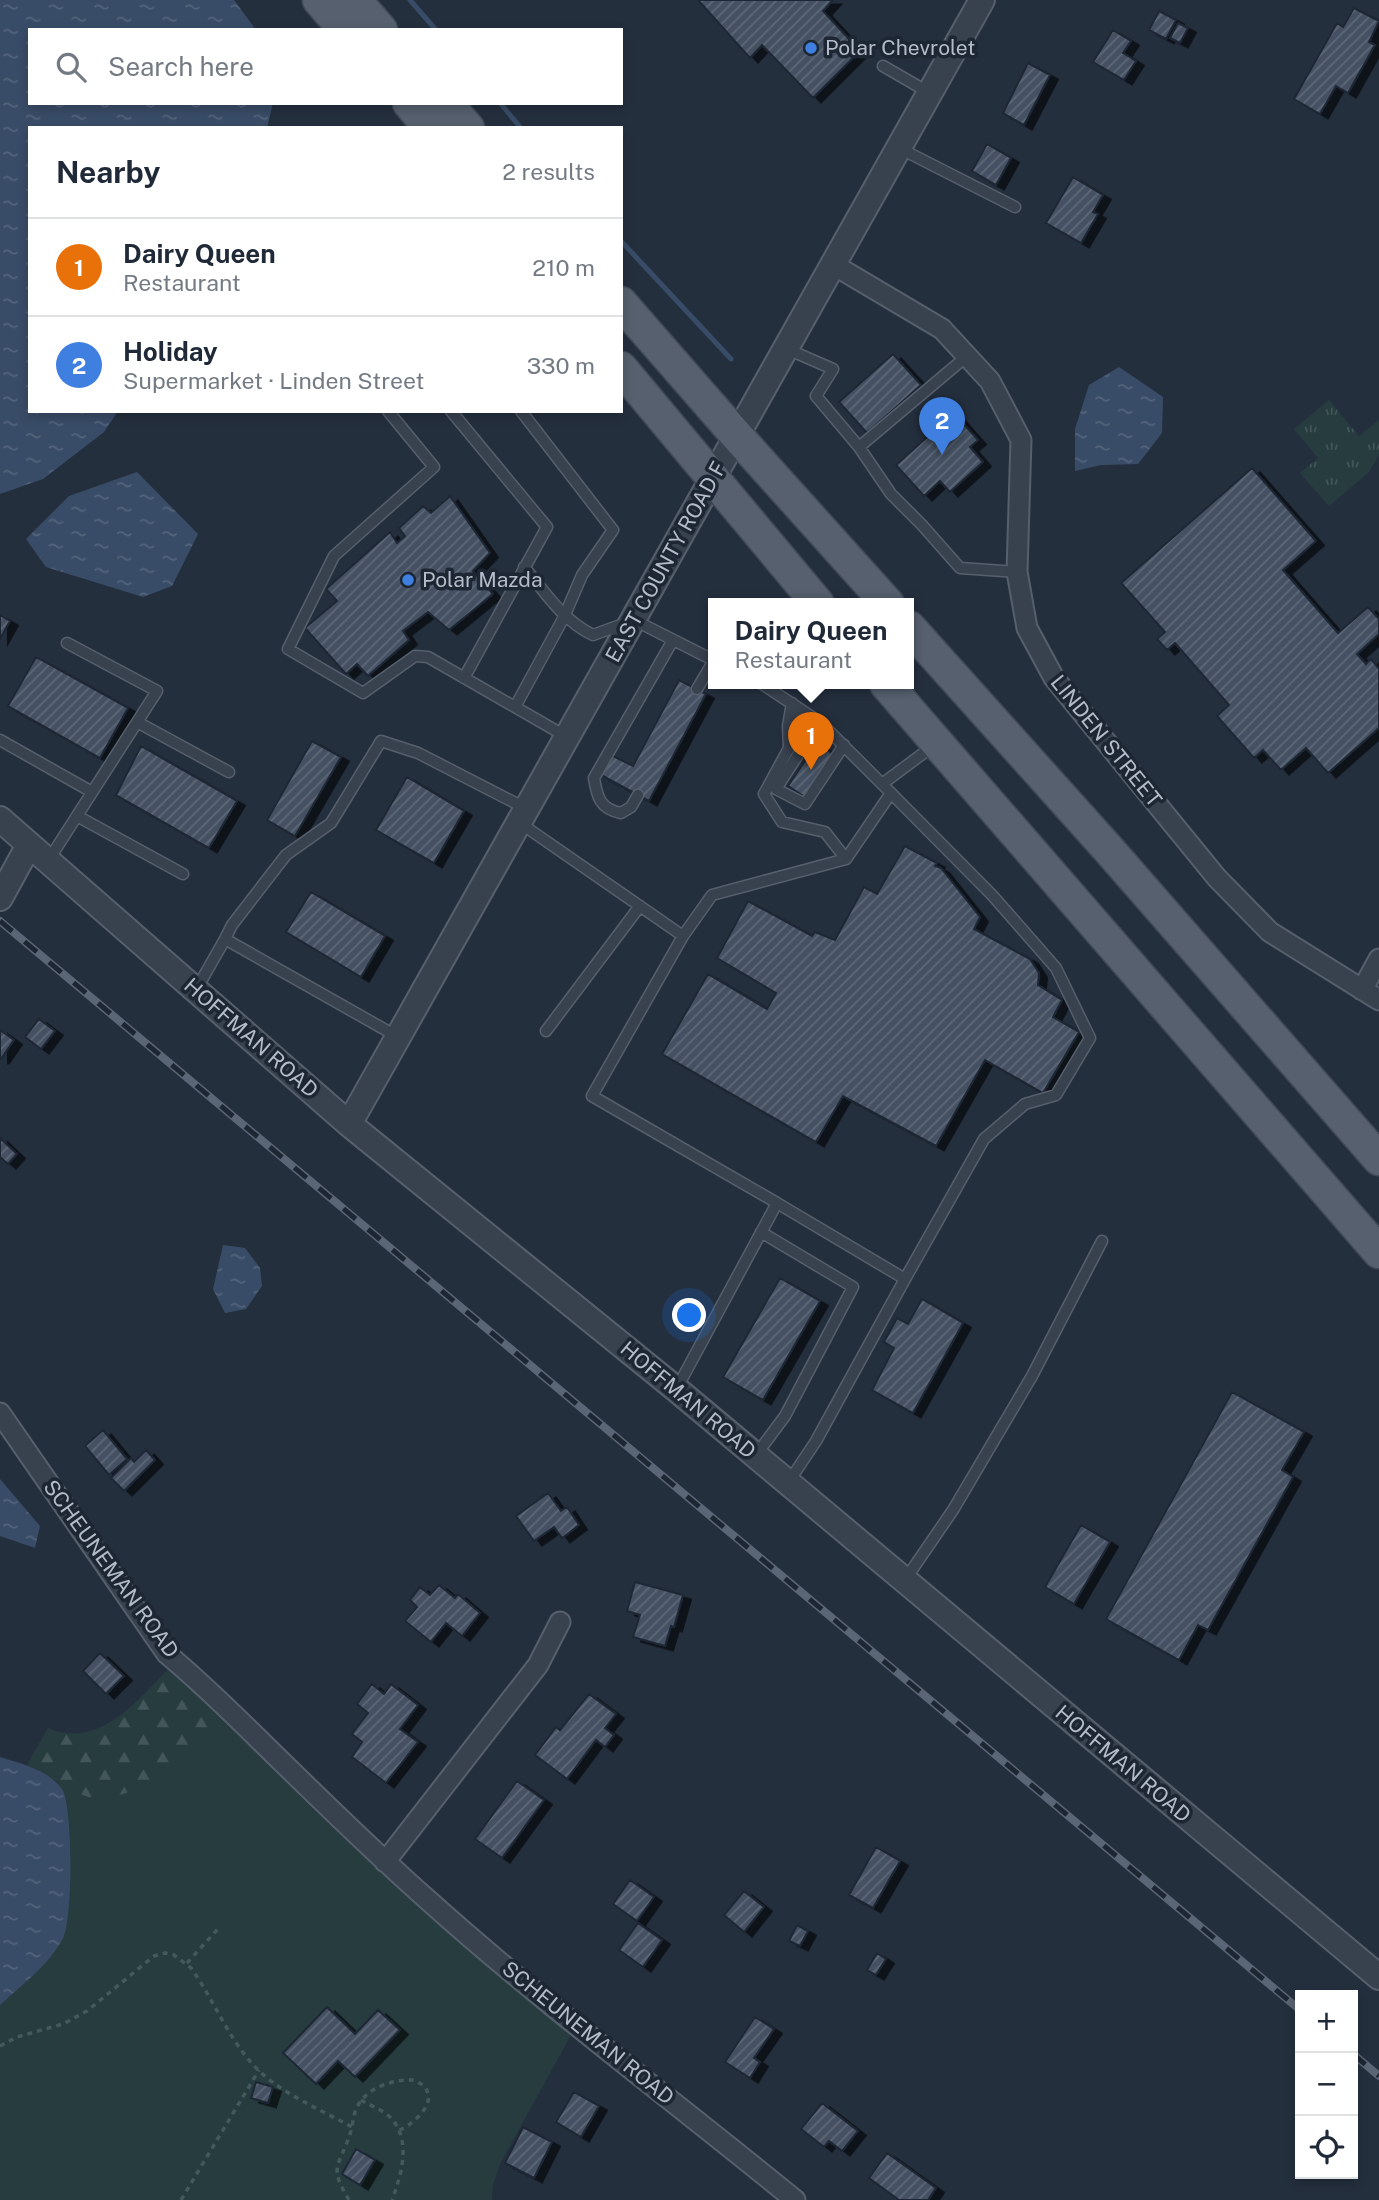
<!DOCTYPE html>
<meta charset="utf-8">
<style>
:root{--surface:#fff;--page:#f6f6f7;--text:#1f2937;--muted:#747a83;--line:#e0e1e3;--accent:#111827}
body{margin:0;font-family:"Public Sans",sans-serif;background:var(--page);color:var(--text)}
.controls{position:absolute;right:21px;bottom:21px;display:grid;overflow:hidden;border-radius:0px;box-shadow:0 4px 10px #0003}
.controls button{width:63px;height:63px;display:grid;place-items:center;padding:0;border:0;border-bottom:2px solid var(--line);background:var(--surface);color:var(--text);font:35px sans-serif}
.you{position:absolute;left:690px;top:1316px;width:24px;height:24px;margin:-18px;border:5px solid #fff;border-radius:50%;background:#1a73e8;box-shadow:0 0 0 10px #1a73e833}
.badge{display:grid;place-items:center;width:46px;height:46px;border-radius:50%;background:var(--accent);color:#fff;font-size:23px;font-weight:700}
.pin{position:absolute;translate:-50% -58px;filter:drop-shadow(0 2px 4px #0008)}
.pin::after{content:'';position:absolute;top:37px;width:24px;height:21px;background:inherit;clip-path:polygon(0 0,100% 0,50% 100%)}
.popup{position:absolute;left:708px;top:598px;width:206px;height:91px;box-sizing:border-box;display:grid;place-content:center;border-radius:0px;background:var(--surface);filter:drop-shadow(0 2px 5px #0005);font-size:23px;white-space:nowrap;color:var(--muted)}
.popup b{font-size:26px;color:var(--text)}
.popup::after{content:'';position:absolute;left:50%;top:100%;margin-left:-14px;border:14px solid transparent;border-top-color:var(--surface)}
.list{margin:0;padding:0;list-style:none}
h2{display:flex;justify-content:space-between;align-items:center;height:91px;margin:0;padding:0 28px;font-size:30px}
h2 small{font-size:23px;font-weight:400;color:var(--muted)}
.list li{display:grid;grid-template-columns:46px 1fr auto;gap:21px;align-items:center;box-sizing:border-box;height:98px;padding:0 28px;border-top:2px solid var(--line)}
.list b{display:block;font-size:26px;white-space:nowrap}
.list p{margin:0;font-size:23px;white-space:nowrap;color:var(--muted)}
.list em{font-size:23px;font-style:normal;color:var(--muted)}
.icon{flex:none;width:38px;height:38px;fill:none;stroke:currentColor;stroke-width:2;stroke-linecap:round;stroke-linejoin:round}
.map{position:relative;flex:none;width:1379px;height:2200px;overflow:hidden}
.search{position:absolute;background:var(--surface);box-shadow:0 4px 10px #0003;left:28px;top:28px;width:595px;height:77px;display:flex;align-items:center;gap:18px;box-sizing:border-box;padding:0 24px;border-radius:0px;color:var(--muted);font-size:26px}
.panel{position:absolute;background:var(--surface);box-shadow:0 4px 10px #0003;left:28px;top:126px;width:595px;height:287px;border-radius:0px}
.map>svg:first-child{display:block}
</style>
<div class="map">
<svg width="1379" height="2200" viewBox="0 0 1379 2200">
<defs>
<pattern id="forest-firs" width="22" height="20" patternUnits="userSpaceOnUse" patternTransform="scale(1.75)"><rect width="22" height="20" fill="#263c3f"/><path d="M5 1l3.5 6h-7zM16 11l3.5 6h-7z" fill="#435659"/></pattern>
<pattern id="park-tufts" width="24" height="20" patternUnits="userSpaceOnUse" patternTransform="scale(1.75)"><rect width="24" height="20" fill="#263c3f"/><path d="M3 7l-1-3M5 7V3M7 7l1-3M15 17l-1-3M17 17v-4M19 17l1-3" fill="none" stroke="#435659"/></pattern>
<pattern id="water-ripples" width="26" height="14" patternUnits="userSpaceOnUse" patternTransform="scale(1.75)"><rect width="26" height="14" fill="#394c67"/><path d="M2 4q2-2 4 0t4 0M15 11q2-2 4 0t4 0" fill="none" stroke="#53647b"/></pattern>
<pattern id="building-hatch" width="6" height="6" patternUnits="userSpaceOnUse" patternTransform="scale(1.75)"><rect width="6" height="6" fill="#455162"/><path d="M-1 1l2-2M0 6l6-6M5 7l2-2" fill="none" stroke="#5d6877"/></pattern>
<filter id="shadow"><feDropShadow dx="8" dy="4.5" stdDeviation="0" flood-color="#0009"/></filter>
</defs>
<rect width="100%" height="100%" fill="#242f3e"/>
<!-- grass -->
<path fill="#263c3f" d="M197,1693l119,119 88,82 167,141 -71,129 -7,21 -1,15h-492v-335l63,-75 -8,-9 26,13z"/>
<!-- forest -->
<path fill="url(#forest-firs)" d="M171,1666l58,60c-15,13 -30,26 -45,38 -21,15 -70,40 -95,33 -23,-6 -41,-24 -62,-32l21,-37c51,23 92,-30 123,-62z"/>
<!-- park -->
<path fill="url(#park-tufts)" d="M1329,400l30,36 20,-16v35l-11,18 -39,33 -29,-33 18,-15 -24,-29z"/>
<!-- water -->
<path fill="url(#water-ripples)" d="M0,0h234l22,30h-226v73h243l-6,25h-237v283h88l-14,21 -61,47 -43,15z
M1119,367l44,30 -1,36 -24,31 -37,1 -26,6v-42l14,-44z
M137,472l61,62 -26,52 -29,11 -97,-30 -20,-28 43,-43z
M223,1245l22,3 15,20 2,18 -16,23 -21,4 -12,-24z
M0,1479l40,47 -5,22 -35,-12z
M0,1757c22,7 47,12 62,32 11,16 11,131 1,149 -13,26 -41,47 -63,67z"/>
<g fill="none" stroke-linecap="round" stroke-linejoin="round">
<!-- stream -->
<path stroke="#394c67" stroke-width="5" d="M410,0l26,30
M500,103l21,25
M621,241l110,118"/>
</g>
<!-- building -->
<path fill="url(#building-hatch)" stroke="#1f2835" stroke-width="2" filter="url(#shadow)" d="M698,0h135l-10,11 37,40 -47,47 -51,-53 -12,13z
M1354,8l25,13 -10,21 6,3 -27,48 -12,-7 -16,28 -26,-15 43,-76 6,4z
M1159,11l17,9 -10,19 -17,-9z
M1178,23l10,5 -8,15 -10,-5z
M1113,30l18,11 -8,12 13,8 -12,19 -31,-18z
M1028,63l22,12 -26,50 -21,-12z
M987,144l24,14 -15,27 -24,-14z
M1073,177l30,18 -10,17 5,2 -17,29 -35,-20z
M893,354l28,31 -54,48 -28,-31z
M954,413l24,27 -8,7 13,15 -33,30 -10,-11 -16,15 -28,-31z
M1252,468l64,73 -33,29 55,63 30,-26 11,12v15l-22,20 9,10 5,-5 8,10v59l-51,45 -22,-25 -25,22 -18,-20 -9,8 -37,-42 12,-11 -54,-62 -8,7 -10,-11 8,-7 -44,-49z
M450,496l40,57 -17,18 20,23 -44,36 -21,-18 -25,19 6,9 -41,36 -11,-12 -11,10 -41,-46 32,-27 -11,-12 64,-57 7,11 8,-7 -6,-8 24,-22 8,7z
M0,615l10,6 -10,18z
M36,657l92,51 -28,50 -92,-52z
M679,680l27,14 -57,107 -48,-26 10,-20 22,11z
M312,741l29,16 -46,79 -28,-16z
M817,743l16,11 -28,43 -17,-11z
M141,746l96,55 -28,47 -93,-53z
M407,777l57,34 -30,52 -58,-33z
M905,846l32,17 -2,3 6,2 39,49 -6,12 56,30 9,14 -1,12 24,15 -9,17 26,15 -36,61 -58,-33 -49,86 -93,-50 -27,46 -154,-88 46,-80 59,35 9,-16 -59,-35 31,-57 64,35 3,-4 20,8 29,-53 13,7z
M311,892l74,44 -24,41 -75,-45z
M39,1019l16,12 -14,18 -16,-12z
M0,1030l14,10 -13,19h-1z
M0,1138l17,16 -9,10 -8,-7z
M780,1278l40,23 -57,99 -40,-23z
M922,1299l41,24 -50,90 -41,-23 22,-42 -10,-6 13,-24 11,6z
M1232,1392l72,40 -22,38 11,7 -85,153 -10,-5 -19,35 -73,-41z
M103,1430l24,29 -18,16 -24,-29z
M146,1450l9,10 -31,31 -13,-13 20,-20 3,4z
M548,1493l13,18 6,-4 12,18 -17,13 -8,-11 -20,14 -18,-25z
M1081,1525l29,17 -36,62 -29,-17z
M635,1582l48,13 -9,32 -3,-1 -6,20 -32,-9 7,-22 -13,-4z
M439,1585l16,13 3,-4 22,19 -18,23 -16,-13 -15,19 -26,-21 12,-14 -7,-7 10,-13 10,8z
M100,1653l24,23 -18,18 -23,-23z
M372,1684l12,10 7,-10 27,21 -18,24 18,13 -32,41 -34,-26 10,-15 -10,-8 16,-21 -11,-9z
M589,1694l27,20 -11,14 9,7 -9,12 -9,-7 -29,39 -32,-24 21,-28 4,3z
M517,1781l27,19 -42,58 -27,-19z
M876,1847l24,14 -27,47 -24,-13z
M630,1880l24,17 -17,24 -24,-17z
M744,1891l20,16 -20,25 -20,-17z
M638,1923l24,17 -19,27 -24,-17z
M797,1925l11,6 -8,15 -11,-5z
M877,1953l9,6 -10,16 -9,-5z
M327,2007l28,27 23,-24 22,20 -45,47 -17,-16 -22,23 -33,-31z
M755,2017l19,12 -20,29 6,4 -10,16 -25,-16z
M256,2082l17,5 -5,16 -17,-5z
M574,2092l25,14 -18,31 -25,-15z
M822,2103l36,28 -16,20 -13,-10 -5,6 -23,-18z
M523,2127l29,15 -18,36 -29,-15z
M356,2149l19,11 -15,25 -18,-11z
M887,2153l49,35 -8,12h-29l-30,-22z"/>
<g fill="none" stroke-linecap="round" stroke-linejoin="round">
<defs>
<path id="service" d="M883,66l45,26
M899,148l116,59
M787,349l46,20 -17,27 43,51 32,47 31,31 38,43 57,4
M388,411l46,56 -100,89 -46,93 75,44 52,-37 13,1 139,80
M451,411l96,116 -83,151
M859,447l108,-91
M524,567c22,26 38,53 69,68l41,-15 79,40
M762,684l59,39 61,61 51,-38
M697,689l16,-27
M792,703l-4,23 1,22 -25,46 18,28 43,10 21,27
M792,706l11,41 -27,42 29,15 39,-59
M515,707l49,-90 18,-42 31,-45 -92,-119
M137,722l92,50
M0,740l92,52
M882,784l110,111 64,73 34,70 -34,57 -31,9 -41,35 -79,140
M638,795l-7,12 -10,6c-21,-4 -24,-16 -27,-35l79,-138
M77,816l106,58
M520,823l163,113 -91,160 185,107 -100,185
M48,861l109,-170 -90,-48
M683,936l29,-41 134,-36 45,-66
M225,939l7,-14 54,-70 45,-32 50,-82 37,12 109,56
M196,990l29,-51 173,98
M546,1031l94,-125
M777,1203l128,76 -89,162 -28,42
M756,1455l29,-39 68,-129 -92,-55
M905,1580l48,-70 79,-134 70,-135"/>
<path id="minor" d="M834,265l108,64 48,52 31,59 -4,132 10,56 27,50 163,200 53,54 109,68
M1362,990l17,-31
M0,1413l167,241c41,34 78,72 116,109 48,47 96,94 146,138 117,105 244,199 366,299
M385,1862l153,-197 22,-43"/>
<path id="tertiary" d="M0,819l349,305 327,265 703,588
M0,898l29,-53
M349,1124l633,-1124"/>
<path id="primary" d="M319,0l26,30
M355,0l26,30
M409,103l21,25
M446,103l22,25
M621,303l116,133 151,168
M621,368l197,236
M909,627l201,224 269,308
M886,684l493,568"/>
</defs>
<!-- service casing -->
<use href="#service" stroke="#565f6c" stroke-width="13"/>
<!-- minor casing -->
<use href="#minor" stroke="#565f6c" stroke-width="23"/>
<!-- tertiary casing -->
<use href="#tertiary" stroke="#565f6c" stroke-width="28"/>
<!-- primary casing -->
<use href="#primary" stroke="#414a57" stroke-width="35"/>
<!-- path -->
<path stroke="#44595c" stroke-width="3.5" stroke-dasharray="5 5" stroke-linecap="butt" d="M187,1963l31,-34
M0,2046l17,-9 46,-13 24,-13 67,-55 11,-3 9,2 17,13c21,29 35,65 58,92 25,31 69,48 103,67
M361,2100c10,6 22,10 30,18 21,23 10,58 1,82
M181,2200l78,-130
M349,2200c-21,-35 -10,-32 1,-66 3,-9 3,-19 7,-27 10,-20 37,-28 57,-27 32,14 4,42 -16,51"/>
<!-- service -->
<use href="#service" stroke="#38414e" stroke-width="10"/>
<!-- minor -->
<use href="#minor" stroke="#38414e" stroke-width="19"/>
<!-- tertiary -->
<use href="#tertiary" stroke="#38414e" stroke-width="24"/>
<!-- primary -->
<use href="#primary" stroke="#56606e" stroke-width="32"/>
<defs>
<path id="rail" d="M0,921l1300,1089
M1353,2054l26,22"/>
</defs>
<!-- rail casing -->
<use href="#rail" stroke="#5a6575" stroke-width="8"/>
<!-- rail -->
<use href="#rail" stroke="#1d2633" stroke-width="5" stroke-dasharray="16" stroke-linecap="butt"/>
</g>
<!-- markers -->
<g fill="#3f7fe0" stroke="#1d2633" stroke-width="2.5">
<circle cx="811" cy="48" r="7"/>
<circle cx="408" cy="580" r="7"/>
</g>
<g text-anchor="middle" stroke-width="7" stroke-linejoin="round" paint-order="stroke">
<!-- poi labels -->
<g font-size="21" fill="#b4bcc9" stroke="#1d2633" text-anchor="start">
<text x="825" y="55">Polar Chevrolet</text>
<text x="422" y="587">Polar Mazda</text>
</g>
<!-- street labels -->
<g font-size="21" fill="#b4bcc9" stroke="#1d2633">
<text transform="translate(666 562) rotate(-61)" y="7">EAST COUNTY ROAD F</text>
<text transform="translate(1106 741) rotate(51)" y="7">LINDEN STREET</text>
<text transform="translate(251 1038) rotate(41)" y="7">HOFFMAN ROAD</text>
<text transform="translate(688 1400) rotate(40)" y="7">HOFFMAN ROAD</text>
<text transform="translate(111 1569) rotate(54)" y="7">SCHEUNEMAN ROAD</text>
<text transform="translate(1123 1764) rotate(40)" y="7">HOFFMAN ROAD</text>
<text transform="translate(588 2033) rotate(39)" y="7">SCHEUNEMAN ROAD</text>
</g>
</g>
</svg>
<div class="controls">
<button>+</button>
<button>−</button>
<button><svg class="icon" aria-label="locate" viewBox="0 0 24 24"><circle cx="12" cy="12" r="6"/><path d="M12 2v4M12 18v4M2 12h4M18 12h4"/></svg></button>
</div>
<div class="you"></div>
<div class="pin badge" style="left:811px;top:770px;background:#e8710a">1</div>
<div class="popup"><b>Dairy Queen</b>Restaurant</div>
<div class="pin badge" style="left:942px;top:455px;background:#3f7fe0">2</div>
<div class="search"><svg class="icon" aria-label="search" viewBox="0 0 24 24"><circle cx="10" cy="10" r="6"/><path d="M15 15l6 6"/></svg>Search here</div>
<section class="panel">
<h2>Nearby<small>2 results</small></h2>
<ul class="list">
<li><span class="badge" style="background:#e8710a">1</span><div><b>Dairy Queen</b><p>Restaurant</p></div><em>210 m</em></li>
<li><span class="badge" style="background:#3f7fe0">2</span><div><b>Holiday</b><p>Supermarket · Linden Street</p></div><em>330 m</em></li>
</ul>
</section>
</div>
